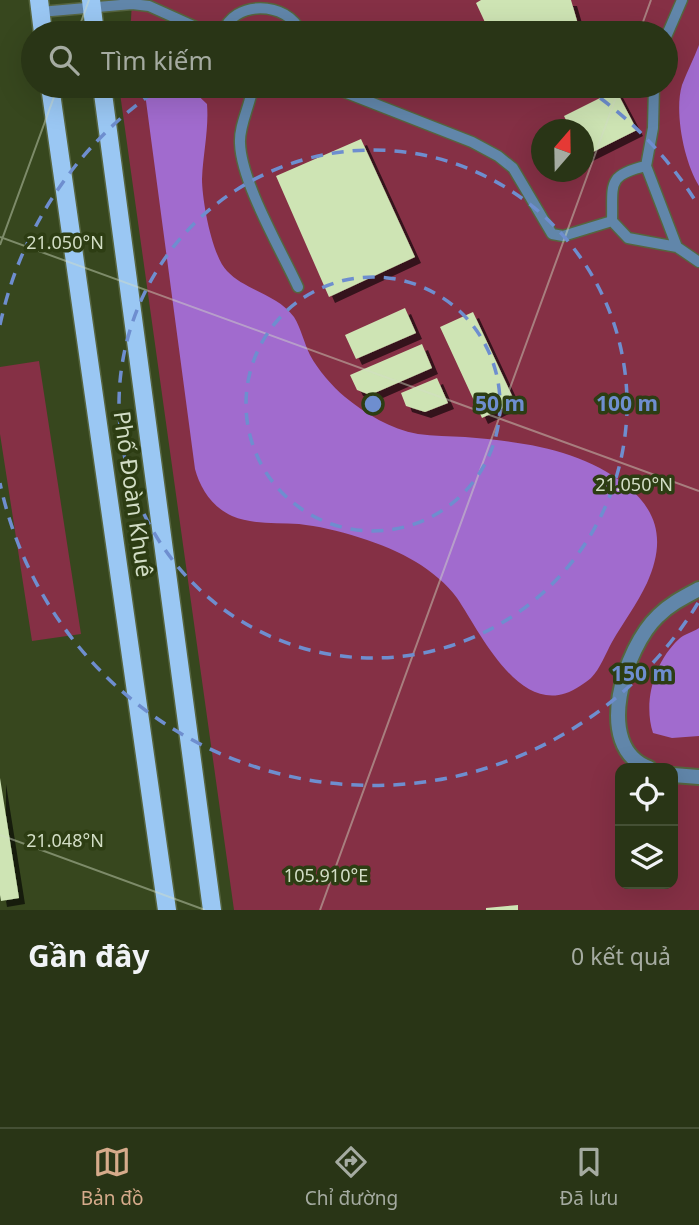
<!DOCTYPE html>
<html lang="vi">
<meta charset="utf-8">
<style>
:root{--surface:#293516;--page:#313d1f;--text:#f1f3f6;--muted:#a5aba1;--line:#455035;--accent:#d6ab8b}
body{margin:0;font-family:"Noto Sans",sans-serif;background:var(--page);color:var(--text)}
.controls{position:absolute;right:21px;bottom:21px;display:grid;overflow:hidden;border-radius:14px;box-shadow:0 7px 28px #0002}
.controls button{width:63px;height:63px;display:grid;place-items:center;padding:0;border:0;border-bottom:2px solid var(--line);background:var(--surface);color:var(--text);font:35px sans-serif}
.compass{position:absolute;left:531px;top:119px;width:63px;height:63px;border-radius:50%;background:var(--surface);box-shadow:0 7px 28px #0002;rotate:20deg}
.list{margin:0;padding:0;list-style:none}
h2{display:flex;justify-content:space-between;align-items:center;height:91px;margin:0;padding:0 28px;font-size:30px}
h2 small{font-size:23px;font-weight:400;color:var(--muted)}
.icon{flex:none;width:38px;height:38px;fill:none;stroke:currentColor;stroke-width:2;stroke-linecap:round;stroke-linejoin:round}
.map{position:relative;flex:none;width:699px;height:910px;overflow:hidden}
.search{position:absolute;background:var(--surface);box-shadow:0 7px 28px #0002;left:21px;right:21px;top:21px;height:77px;display:flex;align-items:center;gap:18px;box-sizing:border-box;padding:0 24px;border-radius:38px;color:var(--muted);font-size:26px}
.sheet{height:217px;background:var(--surface)}
nav{display:flex;justify-content:space-around;align-items:center;box-sizing:border-box;height:98px;border-top:2px solid var(--line);background:var(--surface);font-size:19px;color:var(--muted)}
nav a{display:grid;justify-items:center;gap:4px}
nav .on{color:var(--accent)}
.map>svg:first-child{display:block}
</style>
<div class="map">
<svg width="699" height="910" viewBox="0 0 699 910">
<defs>
<filter id="shadow"><feDropShadow dx="6" dy="6" stdDeviation="0" flood-color="#0009"/></filter>
</defs>
<rect width="100%" height="100%" fill="#37471e"/>
<!-- green -->
<path fill="#853045" fill-rule="evenodd" d="M132,0h567v910h-465l-115,-824h547v-53h-540l5,-13zM542,130h42v42h-42zM620,768h53v116h-53z
M39,361l42,273 -49,7 -32,-207v-67z"/>
<!-- water -->
<path fill="#a16bce" d="M699,45v141c-15,-24 -25,-74 -17,-101 5,-13 12,-27 17,-40z
M144,86h44l19,18c2,25 -4,50 -5,75 0,21 10,77 25,92 19,20 50,23 67,46 7,11 10,26 16,38 8,15 22,31 35,42 21,17 45,32 73,37 15,2 32,2 47,3 58,5 116,12 162,49 34,28 37,59 20,97 -10,21 -24,40 -35,59 -6,11 -12,27 -21,36 -3,3 -7,5 -11,8 -57,39 -98,-51 -123,-88 -10,-14 -26,-27 -41,-36 -31,-19 -81,-34 -117,-38 -22,-2 -46,1 -67,-8 -20,-9 -32,-28 -37,-47z
M699,628v108l-27,2 -19,-5c-10,-31 1,-71 26,-94 5,-5 14,-7 20,-11z"/>
<!-- building -->
<path fill="#cee4b4" filter="url(#shadow)" d="M481,0h90l7,24 -4,9h-84l-14,-30z
M616,90l21,40 -52,26 -1,-26h-13l-7,-14z
M361,139l54,118 -86,40 -53,-121z
M405,308l11,25 -60,26 -11,-24z
M473,312l42,90 -33,16 -42,-91z
M422,344l10,24 -62,27 -13,-5 -7,-15z
M437,378l11,25 -23,9 -19,-6 -5,-13z
M0,778l19,120 -18,3 -1,-6z
M518,905v5h-32v-2z"/>
<g fill="none" stroke-linecap="round" stroke-linejoin="round">
<defs>
<path id="lane" d="M40,12l92,-8 17,2 60,27
M223,33c9,-33 65,-33 78,0
M666,37l16,-37
M253,86c-3,20 -14,39 -13,57 1,39 41,107 58,144
M329,86l143,56 26,14 15,12 39,66 11,2 49,-15 16,17 49,9 22,15
M654,86l-1,42 -7,38 31,81
M612,221c1,-36 -6,-46 34,-55"/>
<path id="street" d="M649,768c-57,-21 -24,-121 9,-152 12,-12 26,-19 41,-27
M673,775l26,2"/>
<path id="primary" d="M39,0l4,33
M91,0l4,33
M50,86l117,824
M102,86l110,824"/>
</defs>
<!-- lane casing -->
<use href="#lane" stroke="#56653f" stroke-width="13"/>
<!-- street casing -->
<use href="#street" stroke="#56653f" stroke-width="18"/>
<!-- primary casing -->
<use href="#primary" stroke="#56653f" stroke-width="21"/>
<!-- lane -->
<use href="#lane" stroke="#6186aa" stroke-width="10"/>
<!-- street -->
<use href="#street" stroke="#6186aa" stroke-width="14"/>
<!-- primary -->
<use href="#primary" stroke="#9ac7f3" stroke-width="18"/>
</g>
<!-- ticks -->
<path fill="none" stroke="#d2ddc5" stroke-width="2" stroke-opacity="0.45" d="M77,33l12,-33M639,33l12,-33M0,237l699,254M0,245l58,-159M0,835l205,75M320,910l300,-824"/>
<!-- distance rings -->
<g fill="none" stroke="#6e8ecf" stroke-width="3.5" stroke-dasharray="12 9">
<circle cx="373" cy="404" r="127"/>
<circle cx="373" cy="404" r="254"/>
<path d="M698 603A381 381 0 0 1 0 483M0 325A381 381 0 0 1 163 86M287 33A381 381 0 0 1 459 33M583 86A381 381 0 0 1 698 205"/>
</g>
<g text-anchor="middle" stroke-width="7" stroke-linejoin="round" paint-order="stroke">
<!-- street labels -->
<g font-size="23" fill="#d2ddc5" stroke="#2d3d13">
<text transform="translate(133 494) rotate(82)" y="8">Phố Đoàn Khuê</text>
</g>
</g>
<g font-size="18" text-anchor="middle" fill="#d2ddc5" stroke="#2d3d13" stroke-width="7" stroke-linejoin="round" paint-order="stroke">
<text x="65" y="249">21.050°N</text>
<text x="634" y="491">21.050°N</text>
<text x="65" y="847">21.048°N</text>
<text x="326" y="882">105.910°E</text>
</g>
<circle cx="373" cy="404" r="10" fill="#6e8ecf" stroke="#2d3d13" stroke-width="3.5"/>
<g font-size="21" text-anchor="middle" font-weight="bold" fill="#6e8ecf" stroke="#2d3d13" stroke-width="7" stroke-linejoin="round" paint-order="stroke">
<text x="500" y="411">50 m</text>
<text x="627" y="411">100 m</text>
<text x="642" y="681">150 m</text>
</g>
</svg>
<div class="controls">
<button><svg class="icon" aria-label="locate" viewBox="0 0 24 24"><circle cx="12" cy="12" r="6"/><path d="M12 2v4M12 18v4M2 12h4M18 12h4"/></svg></button>
<button><svg class="icon" aria-label="layers" viewBox="0 0 24 24"><path d="M12 4l9 5-9 5-9-5zM3 14l9 5 9-5"/></svg></button>
</div>
<svg class="compass" viewBox="-18 -18 36 36"><path d="M0-13l5 13h-10z" fill="#e53935"/><path d="M0 13l5-13h-10z" fill="#a5aba1"/></svg>
<div class="search"><svg class="icon" aria-label="search" viewBox="0 0 24 24"><circle cx="10" cy="10" r="6"/><path d="M15 15l6 6"/></svg>Tìm kiếm</div>
</div>
<section class="sheet">
<h2>Gần đây<small>0 kết quả</small></h2>
<ul class="list">
</ul>
</section>
<nav>
<a class="on"><svg class="icon" aria-label="map" viewBox="0 0 24 24"><path d="M3 6l6-2 6 2 6-2v14l-6 2-6-2-6 2zM9 4v14M15 6v14"/></svg>Bản đồ</a>
<a><svg class="icon" aria-label="directions" viewBox="0 0 24 24"><path d="M12 3l9 9-9 9-9-9zM9 14v-3h6M13 9l2 2-2 2"/></svg>Chỉ đường</a>
<a><svg class="icon" aria-label="saved" viewBox="0 0 24 24"><path d="M7 4h10v16l-5-4-5 4z"/></svg>Đã lưu</a>
</nav>
